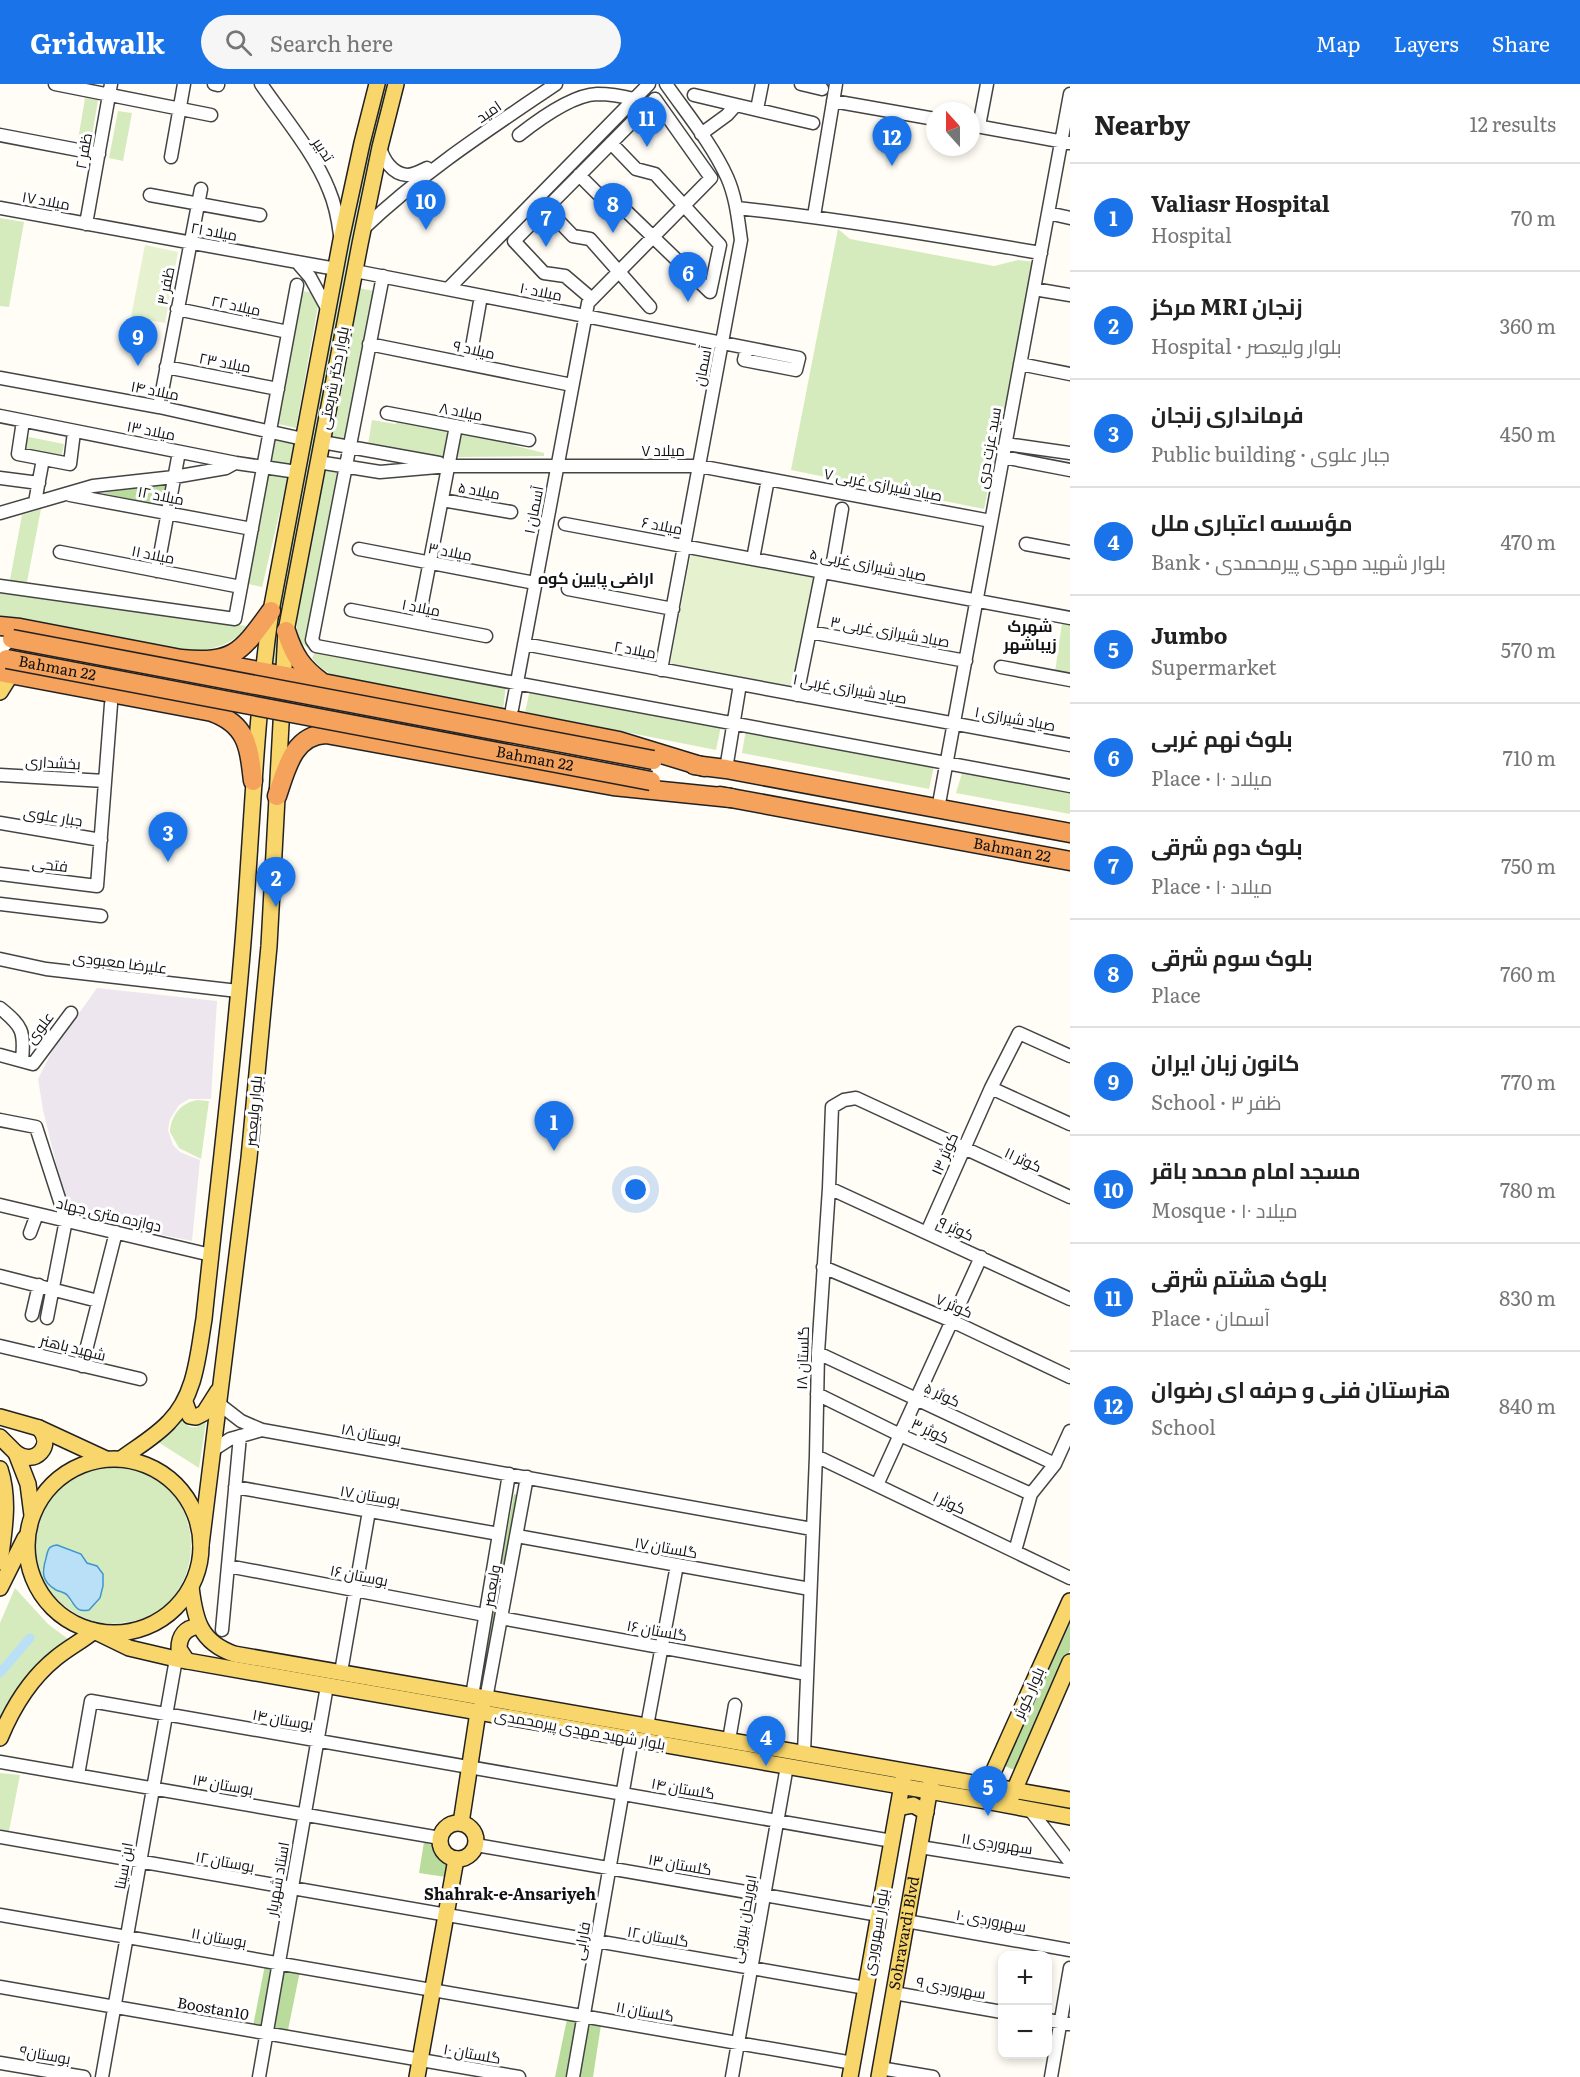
<!DOCTYPE html>
<meta charset="utf-8">
<style>
:root{--surface:#fff;--page:#f6f6f6;--text:#222;--muted:#767676;--line:#e0e0e0;--accent:#1a73e8}
body{margin:0;font-family:Literata,Cairo,serif;background:var(--page);color:var(--text)}
.controls{position:absolute;right:18px;bottom:18px;display:grid;overflow:hidden;border-radius:12px;box-shadow:0 3px 9px #0003}
.controls button{width:54px;height:54px;display:grid;place-items:center;padding:0;border:0;border-bottom:2px solid var(--line);background:var(--surface);color:var(--text);font:30px sans-serif}
.compass{position:absolute;left:926px;top:18px;width:54px;height:54px;border-radius:50%;background:var(--surface);box-shadow:0 3px 9px #0003;rotate:339deg}
.you{position:absolute;left:636px;top:1106px;width:21px;height:21px;margin:-15px;border:4px solid #fff;border-radius:50%;background:#1a73e8;box-shadow:0 0 0 9px #1a73e833}
.badge{display:grid;place-items:center;width:39px;height:39px;border-radius:50%;background:var(--accent);color:#fff;font-size:20px;font-weight:700}
.pin{position:absolute;translate:-50% -50px;filter:drop-shadow(0 2px 3px #0008)}
.pin::after{content:'';position:absolute;top:32px;width:21px;height:18px;background:inherit;clip-path:polygon(0 0,100% 0,50% 100%)}
.list{margin:0;padding:0;list-style:none}
h2{display:flex;justify-content:space-between;align-items:center;height:78px;margin:0;padding:0 24px;font-size:26px}
h2 small{font-size:20px;font-weight:400;color:var(--muted)}
.list li{display:grid;grid-template-columns:39px 1fr auto;gap:18px;align-items:center;box-sizing:border-box;height:108px;padding:0 24px;border-top:2px solid var(--line)}
.list b{display:block;font-size:22px;white-space:nowrap}
.list p{margin:0;font-size:20px;white-space:nowrap;color:var(--muted)}
.list em{font-size:20px;font-style:normal;color:var(--muted)}
.icon{flex:none;width:33px;height:33px;fill:none;stroke:currentColor;stroke-width:2;stroke-linecap:round;stroke-linejoin:round}
.map{position:relative;flex:none;width:1070px;height:1993px;overflow:hidden}
header{display:flex;align-items:center;gap:36px;box-sizing:border-box;height:84px;padding:0 30px;background:var(--accent);color:#fff}
header strong{font-size:28px}
nav{display:flex;gap:33px;margin-inline-start:auto;font-size:21px}
.search{width:420px;height:54px;background:var(--page);display:flex;align-items:center;gap:15px;box-sizing:border-box;padding:0 21px;border-radius:33px;color:var(--muted);font-size:22px}
main{display:flex}
aside{flex:1;background:var(--surface)}
.map>svg:first-child{display:block}
</style>
<header>
<strong>Gridwalk</strong>
<div class="search"><svg class="icon" aria-label="search" viewBox="0 0 24 24"><circle cx="10" cy="10" r="6"/><path d="M15 15l6 6"/></svg>Search here</div>
<nav><a>Map</a><a>Layers</a><a>Share</a></nav>
</header>
<main>
<div class="map">
<svg width="1070" height="1993" viewBox="0 0 1070 1993">
<rect width="100%" height="100%" fill="#fffdf5"/>
<!-- industrial -->
<path fill="#eee6ef" d="M97,904l120,13 -6,98h-22l-10,6 -9,14 -2,11 5,15 7,7 20,8 -8,81 -123,-25 -26,-106 -5,-31 13,-26z"/>
<!-- green -->
<path fill="#d5ebbd" fill-rule="evenodd" d="M383,0h7l-114,585 -8,-2c33,-195 69,-390 115,-583z
M85,14l13,2 -8,48 -13,-2z
M118,27l14,2 -9,48 -14,-3z
M0,134l24,4 -15,85 -9,-1z
M838,145l12,10 144,27 24,-6 17,2 -51,247 -193,-39z
M359,204l15,3 -29,149 -15,-3z
M299,207l11,1 8,14 -22,122 -22,-5z
M372,336l24,4 1,-4 54,9 -6,29 -77,-13z
M460,348l84,21v3l-87,1 -2,-1z
M24,352l40,8 -3,15 -40,-7z
M274,355l20,4 -5,23 -19,-3z
M325,386l13,2 -30,169 7,11 191,33 -3,25 -161,-30c-12,-6 -22,-11 -30,-22l3,-6c-18,-9 -18,-16 -19,-35z
M268,388l20,5 -26,110 -18,-4z
M41,425l-15,78 -17,-2 13,-70z
M0,508l246,34c-12,19 -31,22 -52,26l-194,-37z
M1062,539l8,1v51l-15,-3z
M530,606l191,36 -5,24 -191,-38z
M746,645l188,37 -5,23 -187,-36z
M963,686l107,20v24l-114,-21z
M197,1016l12,1 -8,58 -22,-11 -9,-16c1,-17 11,-29 27,-32z
M207,1331l-8,53 -41,-26 25,-24 5,8c11,4 14,-2 19,-11z
M113,1383c14,2 27,3 39,10 62,35 47,135 -24,145 -14,2 -27,3 -40,-3 -23,-9 -38,-23 -48,-46 -14,-34 2,-77 34,-95 12,-7 25,-9 39,-11zM54,1461l27,9 6,9 10,3 6,8 -32,29 -4,-8 -9,-4 -14,-30 5,-13z
M15,1504l33,36 20,15 -31,24 -37,61v-101z
M0,1689l20,2 -11,56 -9,-2z"/>
<!-- forest -->
<path fill="#b9dc9c" d="M168,400l-5,22 -61,-13z
M514,1410l4,1 -33,193 -6,-1z
M1070,1539v27l-53,118 -5,1 -7,-3z
M424,1758l8,3 8,15 7,3 -1,14 -27,-4z
M265,1881l11,2 -11,61 -12,-2z
M283,1883l17,4 -12,59 -15,-2z
M567,1935l11,1 -10,57h-13z
M587,1939l14,2 -8,52h-15z"/>
<!-- pitch -->
<path fill="#e6f2cf" d="M145,161l33,7 -13,71 -34,-6z
M691,469l124,22 -21,112 -124,-23z"/>
<!-- water -->
<path fill="#b9e0f7" stroke="#3f96cf" stroke-width="1.5" d="M57,1461l24,9 6,9 10,3 6,8v12l-3,12 -11,12c-13,3 -14,-5 -21,-14 -3,-4 -8,-4 -12,-6 -15,-9 -14,-18 -10,-32 2,-8 2,-12 11,-13z"/>
<g fill="none" stroke-linecap="round" stroke-linejoin="round">
<!-- canal -->
<path stroke="#b9e0f7" stroke-width="9" d="M0,1589l30,-35"/>
<defs>
<path id="minor" d="M55,0l156,31
M214,0l4,1
M261,0c22,32 54,70 68,106 6,14 9,29 11,45
M801,0l21,5
M694,11l119,28
M833,17l102,18
M757,25l5,-25
M971,41l99,18
M979,42l8,-42
M701,50l26,-19 9,-10
M0,51l99,19
M519,51c19,-15 53,-40 78,-41 13,0 25,2 37,5
M380,63c3,12 12,27 27,28 6,0 14,-4 20,-7
M171,73l13,-73
M579,91l27,27 17,6 87,84 10,-47 -65,-71 -19,-5 -25,-26
M150,111l110,20
M0,124l336,61
M546,124l27,28 17,3 60,68
M737,124c102,11 203,28 304,45
M1048,129l22,5
M814,132l22,-132
M86,140l25,-140
M363,145c60,-57 125,-99 193,-145
M297,178l13,15 18,33
M355,187l444,87 -3,12 -52,-10 3,-12
M383,192l-71,364 4,6 754,140
M448,205l201,-205
M1034,205l36,6
M177,225l111,23
M369,260l203,41
M469,280l12,-68
M1020,280l50,10
M166,283l112,22
M0,294l159,29 144,32
M159,323l42,-218
M387,329l142,27
M0,332l236,47 61,9
M23,337l-5,33 52,10 4,-32
M322,358l117,21
M1006,360l64,9
M1003,373l67,13
M318,378l62,10 69,-6h250l292,55
M0,394l39,5
M70,411l182,34
M442,416l69,12
M35,418l8,-43
M0,429l93,-27 81,-9 52,-9 9,-5
M565,440l505,94
M1026,460l44,8
M359,465l176,34
M60,468l181,35
M753,475l15,-80
M157,487l22,-119
M831,489l11,-64
M0,502l235,33 62,-334
M568,505l105,20
M351,526l135,26
M418,539l38,-197
M810,548l156,29
M524,560l546,101
M1001,583l69,13
M661,586l80,-430c-3,-21 -5,-43 -14,-63 -15,-33 -40,-63 -61,-93
M797,611l25,-124
M512,625l76,-406 123,-125 -56,-79 -141,142 30,32 21,3 27,23
M726,685l14,-85
M0,691l105,6
M938,725l132,-715
M0,739l101,17
M0,790l97,12 14,-182
M0,820l101,12
M0,875l46,10 192,22
M0,924c22,18 25,23 22,52
M0,971l33,9 38,-51
M991,1004l79,36
M0,1036l36,7 30,93 -19,98
M829,1104l241,111
M0,1121l211,50
M927,1148l64,-144 28,-55 51,23
M30,1149l7,-19
M823,1183l129,54 118,56
M0,1192l98,25
M32,1231l7,-30
M0,1262l140,33
M818,1269l237,111
M82,1282l34,-134
M817,1310l83,41 131,59
M219,1320l22,17 21,9
M213,1366l17,-11 32,-9 550,99
M816,1372l254,122
M877,1401l104,-228
M235,1403l264,47
M517,1452l293,53
M1015,1467l16,-57 24,-30 15,-33
M228,1482l257,49
M501,1534l306,56
M222,1546l18,-194
M341,1588l28,-161
M472,1612l37,-222
M486,1615l41,-222
M647,1642l30,-161
M729,1656l6,-35
M804,1669l12,-297 2,-103 11,-165 3,-81 12,-7 12,-2 214,99
M0,1678l440,76
M78,1691l13,-74 801,140
M1031,1727l39,51
M0,1753l866,151
M476,1761l403,70
M920,1763l150,24
M0,1831l853,148
M906,1837l164,29
M0,1903l519,90
M894,1909l108,19
M1048,1936l22,4
M0,1979l84,14
M880,1984l53,9
M102,1993l74,-418
M259,1993l68,-391
M573,1993l59,-338
M732,1993l55,-311
M1051,1993l19,-109"/>
<g id="major">
<path d="M0,608l10,-16"/>
<path d="M185,1318l5,14 6,1 8,-4 14,-22"/>
<path d="M0,1333l39,11 67,31"/>
<path d="M0,1353l16,16 12,31 4,31"/>
<path d="M16,1369c19,14 39,-8 23,-25"/>
<circle cx="114" cy="1462" r="87"/>
<path d="M121,1375c16,-12 34,-22 48,-37 27,-27 29,-68 35,-103 13,-126 29,-251 39,-377 9,-110 12,-221 28,-331l70,-371 21,-97 15,-59"/>
<path d="M0,1385c10,31 4,62 0,93"/>
<path d="M201,1461l48,-387 20,-212 17,-315 74,-387 20,-97 16,-63"/>
<path d="M191,1503c4,33 9,55 43,67l836,146"/>
<path d="M0,1504l25,-50"/>
<path d="M187,1577l-8,-12c0,-13 6,-21 20,-23"/>
<path d="M0,1654c12,-29 31,-60 56,-80 12,-10 26,-17 38,-27l35,17 47,11 804,141 90,17"/>
<path d="M987,1702l83,-185"/>
<path d="M1010,1716l60,-138"/>
<path d="M898,1724l15,-3 13,7"/>
<path d="M461,1739l17,-111 5,-8"/>
<circle cx="458" cy="1757" r="18"/>
<path d="M417,1993l39,-218"/>
<path d="M850,1993l53,-298"/>
<path id="s1" d="M879,1993l52,-295"/>
</g>
<g id="highway">
<path d="M0,542l20,2 161,31c53,5 60,-7 90,-48"/>
<path d="M286,547c8,25 16,37 37,52l296,58 85,26"/>
<path d="M210,578l109,20"/>
<path d="M0,588l212,40c36,13 37,36 41,69"/>
<path d="M694,681l32,4 344,64"/>
<path d="M277,712c9,-26 16,-61 49,-62l287,52 118,12"/>
<path id="s2" d="M720,712l350,65"/>
</g>
</defs>
<!-- minor casing -->
<use href="#minor" stroke="#444" stroke-width="15"/>
<!-- major casing -->
<use href="#major" stroke="#222" stroke-width="18"/>
<!-- highway casing -->
<use href="#highway" stroke="#222" stroke-width="21"/>
<!-- minor -->
<use href="#minor" stroke="#fff" stroke-width="12"/>
<!-- major -->
<use href="#major" stroke="#f9d66b" stroke-width="15"/>
<!-- highway -->
<use href="#highway" stroke="#f5a25d" stroke-width="18"/>
<defs>
<g id="highway-bridge">
<path d="M12,555l641,121"/>
<path id="s3" d="M7,575l644,122"/>
</g>
</defs>
<!-- highway-bridge casing -->
<use href="#highway-bridge" stroke="#222" stroke-width="21" stroke-linecap="butt"/>
<!-- highway-bridge -->
<use href="#highway-bridge" stroke="#f5a25d" stroke-width="18"/>
</g>
<g text-anchor="middle" stroke-width="6" stroke-linejoin="round" paint-order="stroke">
<!-- street labels -->
<g font-size="15" fill="#111" stroke="#fff">
<text transform="translate(489 28) rotate(-34)" y="5">امید</text>
<text transform="translate(323 66) rotate(57)" y="5">تدبیر</text>
<text transform="translate(84 67) rotate(-80)" y="5">ظفر ۲</text>
<text transform="translate(46 117) rotate(10)" y="5">میلاد ۱۷</text>
<text transform="translate(214 148) rotate(10)" y="5">میلاد ۲۱</text>
<text transform="translate(166 202) rotate(-79)" y="5">ظفر ۳</text>
<text transform="translate(541 208) rotate(11)" y="5">میلاد ۱۰</text>
<text transform="translate(236 222) rotate(12)" y="5">میلاد ۲۲</text>
<text transform="translate(474 266) rotate(12)" y="5">میلاد ۹</text>
<text transform="translate(225 279) rotate(11)" y="5">میلاد ۲۳</text>
<text transform="translate(703 282) rotate(-79)" y="5">آسمان</text>
<text transform="translate(334 294) rotate(-79)" y="5">بلوار دکتر شریعتی</text>
<text transform="translate(155 307) rotate(11)" y="5">میلاد ۱۴</text>
<text transform="translate(461 328) rotate(11)" y="5">میلاد ۸</text>
<text transform="translate(151 347) rotate(11)" y="5">میلاد ۱۳</text>
<text transform="translate(989 364) rotate(-80)" y="5">سید عزت حری</text>
<text x="663" y="372">میلاد ۷</text>
<text transform="translate(883 401) rotate(11)" y="5">صیاد شیرازی غربی ۷</text>
<text transform="translate(479 407) rotate(10)" y="5">میلاد ۵</text>
<text transform="translate(161 412) rotate(11)" y="5">میلاد ۱۲</text>
<text transform="translate(534 426) rotate(-79)" y="5">آسمان ۱</text>
<text transform="translate(662 442) rotate(11)" y="5">میلاد ۶</text>
<text transform="translate(450 468) rotate(11)" y="5">میلاد ۳</text>
<text transform="translate(153 471) rotate(11)" y="5">میلاد ۱۱</text>
<text transform="translate(868 481) rotate(11)" y="5">صیاد شیرازی غربی ۵</text>
<text transform="translate(421 524) rotate(11)" y="5">میلاد ۱</text>
<text transform="translate(890 548) rotate(10)" y="5">صیاد شیرازی غربی ۳</text>
<text transform="translate(635 566) rotate(10)" y="5">میلاد ۲</text>
<text dy="5" stroke="none"><textPath href="#s3" startOffset="51">Bahman 22</textPath></text>
<text transform="translate(850 605) rotate(10)" y="5">صیاد شیرازی غربی ۱</text>
<text transform="translate(1015 635) rotate(10)" y="5">صیاد شیرازی ۱</text>
<text dy="5" stroke="none"><textPath href="#s3" startOffset="537">Bahman 22</textPath></text>
<text transform="translate(53 679) rotate(3)" y="5">بخشداری</text>
<text transform="translate(53 733) rotate(9)" y="5">جبار علوی</text>
<text dy="5" stroke="none"><textPath href="#s2" startOffset="297">Bahman 22</textPath></text>
<text transform="translate(50 781) rotate(7)" y="5">فتحی</text>
<text transform="translate(120 879) rotate(7)" y="5">علیرضا معبودی</text>
<text transform="translate(40 944) rotate(-53)" y="5">علوی</text>
<text transform="translate(254 1027) rotate(-85)" y="5">بلوار ولیعصر</text>
<text transform="translate(945 1070) rotate(-66)" y="5">کوثر ۱۳</text>
<text transform="translate(1023 1076) rotate(25)" y="5">کوثر ۱۱</text>
<text transform="translate(109 1131) rotate(13)" y="5">دوازده متری جهاد</text>
<text transform="translate(956 1145) rotate(25)" y="5">کوثر ۹</text>
<text transform="translate(954 1222) rotate(24)" y="5">کوثر ۷</text>
<text transform="translate(73 1264) rotate(14)" y="5">شهید باهنر</text>
<text transform="translate(803 1274) rotate(-88)" y="5">گلستان ۱۸</text>
<text transform="translate(942 1311) rotate(25)" y="5">کوثر ۵</text>
<text transform="translate(930 1347) rotate(25)" y="5">کوثر ۳</text>
<text transform="translate(371 1350) rotate(10)" y="5">بوستان ۱۸</text>
<text transform="translate(370 1412) rotate(10)" y="5">بوستان ۱۷</text>
<text transform="translate(949 1419) rotate(25)" y="5">کوثر ۱</text>
<text transform="translate(666 1464) rotate(10)" y="5">گلستان ۱۷</text>
<text transform="translate(359 1492) rotate(11)" y="5">بوستان ۱۶</text>
<text transform="translate(492 1502) rotate(-80)" y="5">ولیعصر</text>
<text transform="translate(657 1547) rotate(10)" y="5">گلستان ۱۶</text>
<text transform="translate(1029 1609) rotate(-66)" y="5">بلوار کوثر</text>
<text transform="translate(283 1636) rotate(10)" y="5">بوستان ۱۴</text>
<text transform="translate(580 1646) rotate(10)" y="5">بلوار شهید مهدی پیرمحمدی</text>
<text transform="translate(223 1701) rotate(10)" y="5">بوستان ۱۳</text>
<text transform="translate(683 1705) rotate(10)" y="5">گلستان ۱۴</text>
<text transform="translate(997 1760) rotate(9)" y="5">سهروردی ١١</text>
<text transform="translate(225 1778) rotate(10)" y="5">بوستان ۱۲</text>
<text transform="translate(680 1781) rotate(10)" y="5">گلستان ۱۳</text>
<text transform="translate(124 1782) rotate(-80)" y="5">ابن سینا</text>
<text transform="translate(278 1795) rotate(-80)" y="5">استاد شهریار</text>
<text transform="translate(744 1835) rotate(-80)" y="5">ابوریحان بیرونی</text>
<text transform="translate(991 1837) rotate(10)" y="5">سهروردی ۱۰</text>
<text transform="translate(876 1848) rotate(-80)" y="5">بلوار سهروردی</text>
<text dy="5" stroke="none"><textPath href="#s1" startOffset="146">Sohravardi Blvd</textPath></text>
<text transform="translate(658 1853) rotate(10)" y="5">گلستان ۱۲</text>
<text transform="translate(219 1854) rotate(10)" y="5">بوستان ۱۱</text>
<text transform="translate(582 1857) rotate(-80)" y="5">فارابی</text>
<text transform="translate(951 1904) rotate(10)" y="5">سهروردی ۹</text>
<text transform="translate(213 1925) rotate(10)" y="5">Boostan10</text>
<text transform="translate(645 1928) rotate(10)" y="5">گلستان ۱۱</text>
<text transform="translate(472 1970) rotate(10)" y="5">گلستان ۱۰</text>
<text transform="translate(45 1971) rotate(10)" y="5">بوستان۹</text>
</g>
<!-- neighbourhood labels -->
<g font-size="16" font-weight="bold" fill="#111" stroke="#fff">
<text x="596" y="500">اراضی پایین کوه</text>
<text x="1030" y="548">شهرک<tspan x="1030" dy="18">زیباشهر</tspan></text>
<text x="510" y="1816">Shahrak-e-Ansariyeh</text>
</g>
</g>
</svg>
<div class="controls">
<button>+</button>
<button>−</button>
</div>
<svg class="compass" viewBox="-18 -18 36 36"><path d="M0-13l5 13h-10z" fill="#e53935"/><path d="M0 13l5-13h-10z" fill="#767676"/></svg>
<div class="you"></div>
<div class="pin badge" style="left:554px;top:1067px">1</div>
<div class="pin badge" style="left:276px;top:823px">2</div>
<div class="pin badge" style="left:168px;top:778px">3</div>
<div class="pin badge" style="left:766px;top:1682px">4</div>
<div class="pin badge" style="left:988px;top:1732px">5</div>
<div class="pin badge" style="left:688px;top:218px">6</div>
<div class="pin badge" style="left:546px;top:163px">7</div>
<div class="pin badge" style="left:613px;top:149px">8</div>
<div class="pin badge" style="left:138px;top:282px">9</div>
<div class="pin badge" style="left:426px;top:146px">10</div>
<div class="pin badge" style="left:647px;top:63px">11</div>
<div class="pin badge" style="left:892px;top:82px">12</div>
</div>
<aside>
<h2>Nearby<small>12 results</small></h2>
<ul class="list">
<li><span class="badge">1</span><div><b>Valiasr Hospital</b><p>Hospital</p></div><em>70 m</em></li>
<li><span class="badge">2</span><div><b>مرکز MRI زنجان</b><p>Hospital · بلوار ولیعصر</p></div><em>360 m</em></li>
<li><span class="badge">3</span><div><b>فرمانداری زنجان</b><p>Public building · جبار علوی</p></div><em>450 m</em></li>
<li><span class="badge">4</span><div><b>مؤسسه اعتباری ملل</b><p>Bank · بلوار شهید مهدی پیرمحمدی</p></div><em>470 m</em></li>
<li><span class="badge">5</span><div><b>Jumbo</b><p>Supermarket</p></div><em>570 m</em></li>
<li><span class="badge">6</span><div><b>بلوک نهم غربی</b><p>Place · میلاد ۱۰</p></div><em>710 m</em></li>
<li><span class="badge">7</span><div><b>بلوک دوم شرقی</b><p>Place · میلاد ۱۰</p></div><em>750 m</em></li>
<li><span class="badge">8</span><div><b>بلوک سوم شرقی</b><p>Place</p></div><em>760 m</em></li>
<li><span class="badge">9</span><div><b>کانون زبان ایران</b><p>School · ظفر ۳</p></div><em>770 m</em></li>
<li><span class="badge">10</span><div><b>مسجد امام محمد باقر</b><p>Mosque · میلاد ۱۰</p></div><em>780 m</em></li>
<li><span class="badge">11</span><div><b>بلوک هشتم شرقی</b><p>Place · آسمان</p></div><em>830 m</em></li>
<li><span class="badge">12</span><div><b>هنرستان فنی و حرفه ای رضوان</b><p>School</p></div><em>840 m</em></li>
</ul>
</aside>
</main>
